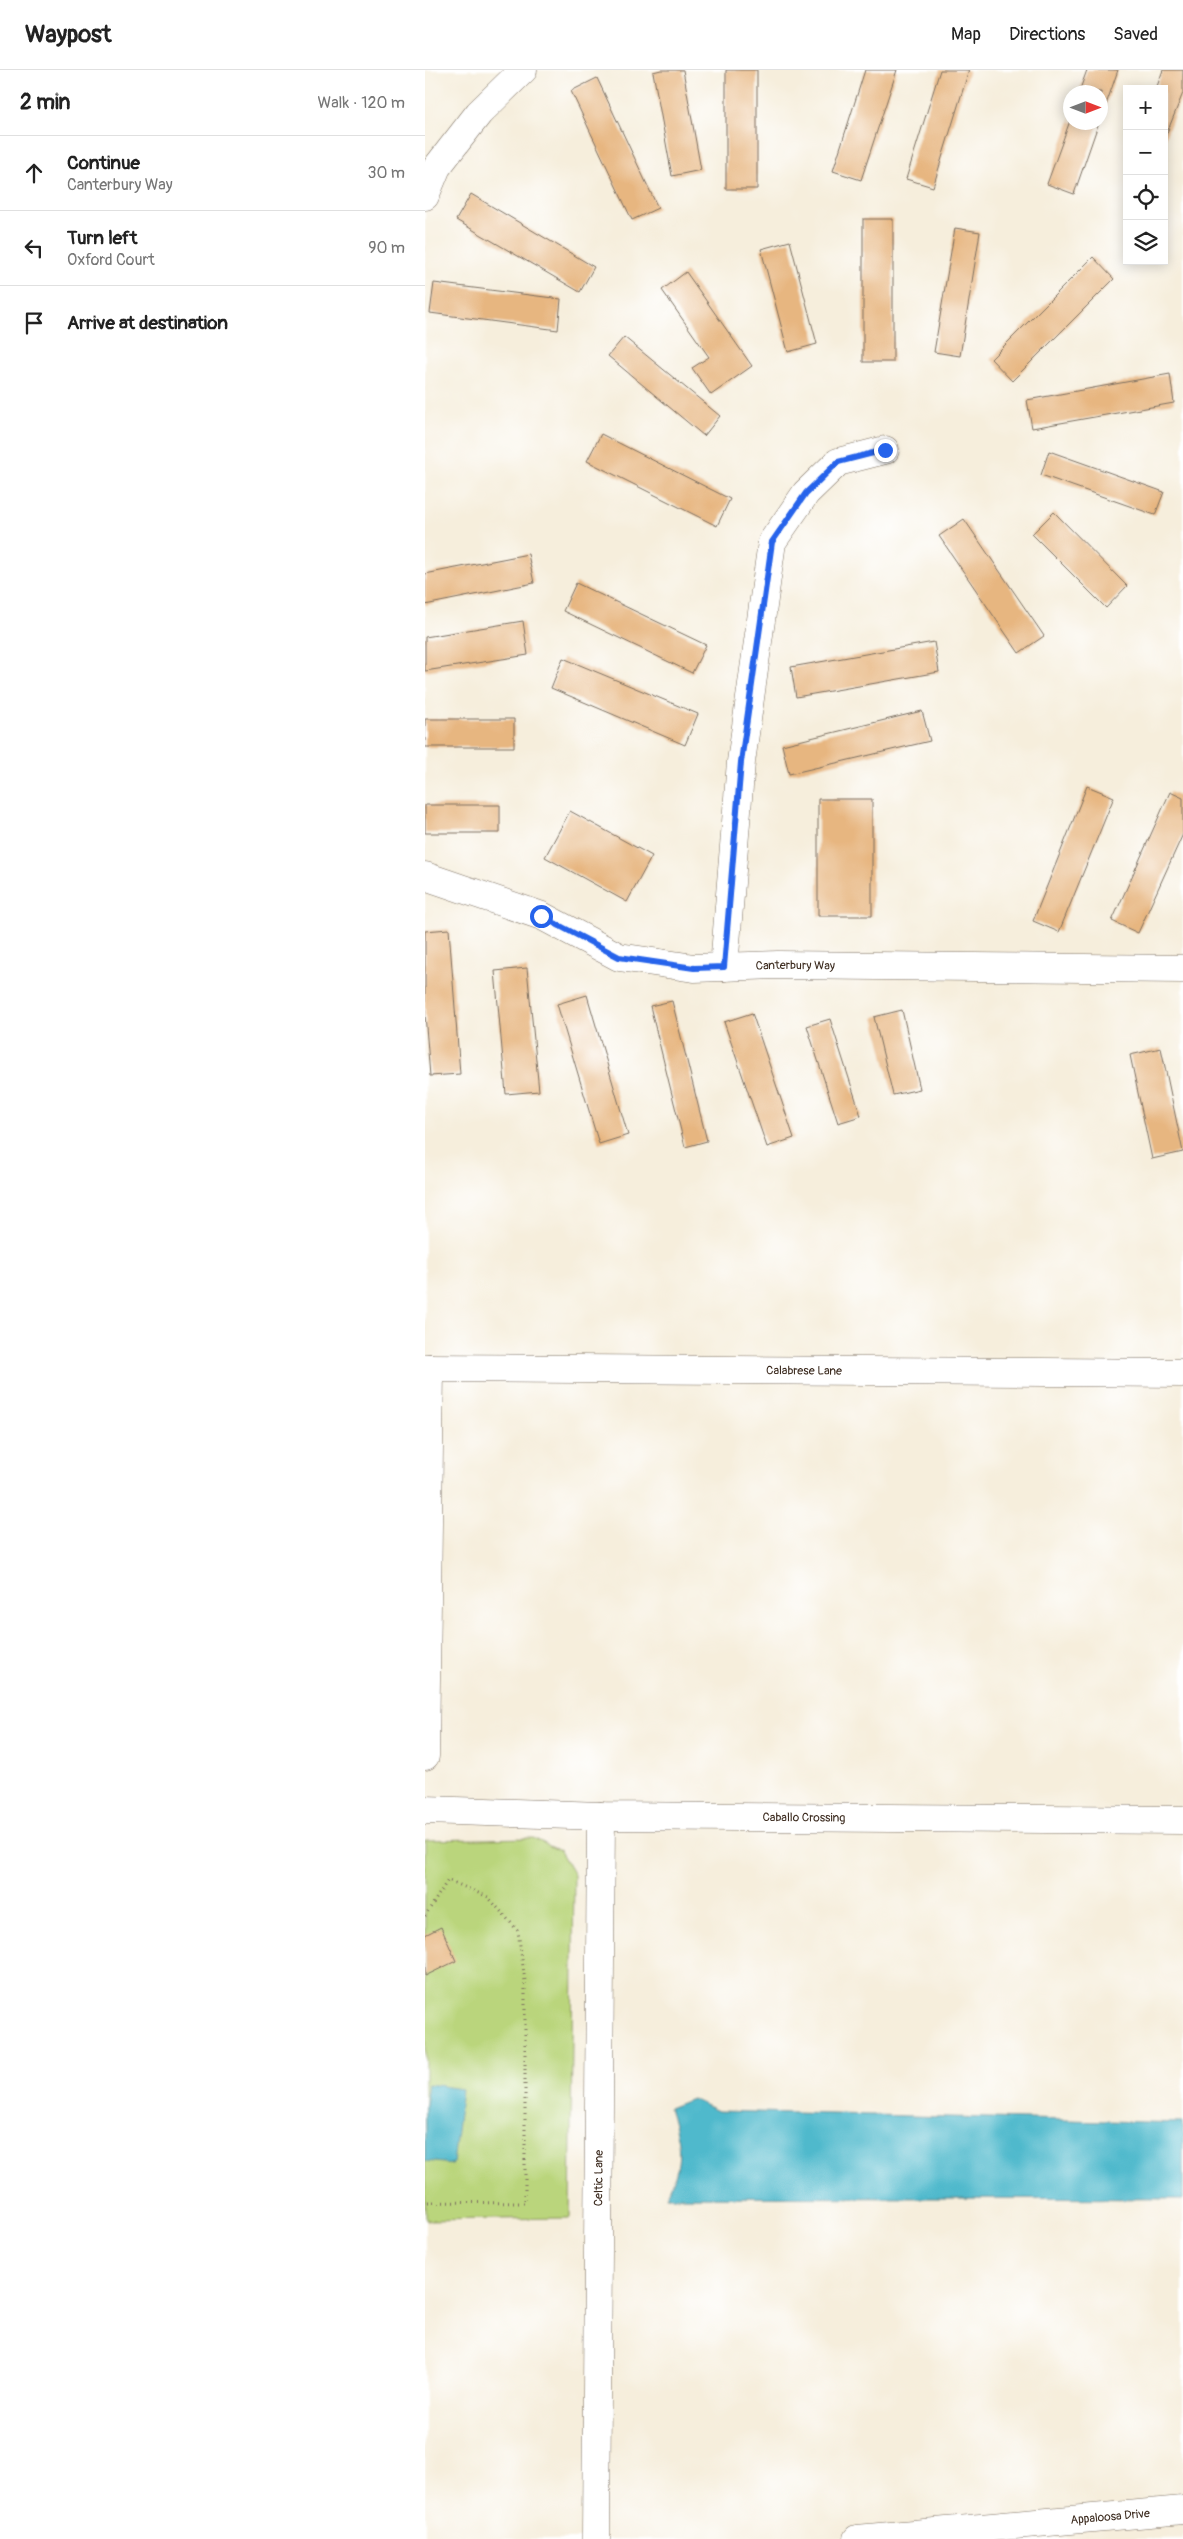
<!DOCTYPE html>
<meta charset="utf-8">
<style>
:root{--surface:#fff;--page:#f2f2f2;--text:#222;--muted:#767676;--line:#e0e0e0}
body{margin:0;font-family:Pangolin,sans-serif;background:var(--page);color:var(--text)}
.controls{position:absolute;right:15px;top:15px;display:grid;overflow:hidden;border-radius:0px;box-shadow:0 2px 12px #0003}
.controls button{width:45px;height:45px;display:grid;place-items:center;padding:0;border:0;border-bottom:1px solid var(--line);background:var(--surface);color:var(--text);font:25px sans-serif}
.compass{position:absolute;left:638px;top:15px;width:45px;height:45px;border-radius:50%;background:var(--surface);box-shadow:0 2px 12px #0003;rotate:90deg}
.stop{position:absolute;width:15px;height:15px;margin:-11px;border:4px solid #2563eb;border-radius:50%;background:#fff}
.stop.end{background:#2563eb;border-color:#fff;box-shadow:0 1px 5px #0008}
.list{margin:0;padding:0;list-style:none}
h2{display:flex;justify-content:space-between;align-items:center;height:65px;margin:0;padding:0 20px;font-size:21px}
h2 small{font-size:16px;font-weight:400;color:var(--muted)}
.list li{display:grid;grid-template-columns:32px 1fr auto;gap:15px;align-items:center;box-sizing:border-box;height:75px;padding:0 20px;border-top:1px solid var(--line)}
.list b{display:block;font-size:19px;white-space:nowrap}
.list p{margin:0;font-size:16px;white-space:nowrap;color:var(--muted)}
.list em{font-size:16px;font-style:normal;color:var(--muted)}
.icon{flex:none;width:28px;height:28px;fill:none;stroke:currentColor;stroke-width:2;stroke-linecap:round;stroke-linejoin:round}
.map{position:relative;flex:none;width:758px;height:2469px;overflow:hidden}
header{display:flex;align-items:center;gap:30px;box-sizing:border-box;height:70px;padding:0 25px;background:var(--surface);border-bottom:1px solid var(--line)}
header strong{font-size:24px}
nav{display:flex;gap:28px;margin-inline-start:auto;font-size:18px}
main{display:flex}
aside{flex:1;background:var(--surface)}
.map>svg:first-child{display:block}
</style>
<header>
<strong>Waypost</strong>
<nav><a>Map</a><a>Directions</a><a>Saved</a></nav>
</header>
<main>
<aside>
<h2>2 min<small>Walk · 120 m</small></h2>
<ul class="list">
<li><svg class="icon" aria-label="ahead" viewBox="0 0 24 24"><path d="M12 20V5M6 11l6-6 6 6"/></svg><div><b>Continue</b><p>Canterbury Way</p></div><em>30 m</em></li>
<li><svg class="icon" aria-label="left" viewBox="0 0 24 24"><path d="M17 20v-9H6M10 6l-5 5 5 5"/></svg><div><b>Turn left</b><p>Oxford Court</p></div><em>90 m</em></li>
<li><svg class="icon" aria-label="arrive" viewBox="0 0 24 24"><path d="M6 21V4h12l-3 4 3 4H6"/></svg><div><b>Arrive at destination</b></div></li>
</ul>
</aside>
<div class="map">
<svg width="758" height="2469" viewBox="0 0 758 2469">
<rect width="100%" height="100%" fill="#fff"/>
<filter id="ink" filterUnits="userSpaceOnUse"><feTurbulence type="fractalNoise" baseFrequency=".02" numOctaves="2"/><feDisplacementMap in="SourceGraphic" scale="10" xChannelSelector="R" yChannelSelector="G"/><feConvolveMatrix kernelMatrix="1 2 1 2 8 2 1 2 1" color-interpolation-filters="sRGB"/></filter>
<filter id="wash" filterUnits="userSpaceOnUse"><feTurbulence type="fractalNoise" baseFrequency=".0096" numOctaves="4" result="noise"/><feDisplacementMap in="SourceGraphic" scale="20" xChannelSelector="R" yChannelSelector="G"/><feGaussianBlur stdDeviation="1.12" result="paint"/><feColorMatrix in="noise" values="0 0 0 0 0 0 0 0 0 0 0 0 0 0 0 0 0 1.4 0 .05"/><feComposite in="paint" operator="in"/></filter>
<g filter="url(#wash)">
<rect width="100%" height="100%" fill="#f6eedc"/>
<!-- green -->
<path fill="#bad57b" stroke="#7a804c" d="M108,1768l27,13 14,24 -4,343 -145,2v-380z"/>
<!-- water -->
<path fill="#4fb9cc" stroke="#457275" d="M3,2014l34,5 -9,75 -28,-3v-56z
M267,2029l26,12 465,12v76l-517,-2c18,-36 15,-52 3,-89z"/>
<g id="blocks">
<!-- building -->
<path fill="#e7b680" d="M236,0h22l18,100 -29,6 -19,-104z
M301,0h31v119h-31z
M440,0h32l-36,110 -28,-9z
M515,0h29l-36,117 -27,-8z
M662,0h31l-17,49v-27h-22z
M738,0h20v23l-19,47v-51h-8z
M172,8l61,130 -26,12 -61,-129z
M646,48v4h28l-25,72 -27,-10z
M46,124l123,73 -14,25 -124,-72z
M438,149h30v143h-30z
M530,158l25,4 -20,124 -26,-4z
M365,171l27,103 -29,8 -27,-103z
M668,187l21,22 -102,102 -21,-22z
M261,202l66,94 -41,29 -19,-27 17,-11 -47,-67z
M9,213l127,16 -3,31 -128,-17z
M199,267l96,79 -16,20 -96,-80z
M745,304l4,29 -142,25 -5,-28z
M176,364l129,65 -13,27 -130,-65z
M624,381l115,41 -9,23 -114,-40z
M629,442l73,74 -21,22 -74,-74z
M539,449l80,117 -25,17 -80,-117z
M103,484l6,29 -109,22v-31z
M151,513l130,62 -14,28 -129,-62z
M98,551l5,34 -103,16v-34z
M509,572l5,30 -143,25 -5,-30z
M138,588l135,56 -13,31 -134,-57z
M497,641l8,30 -141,33 -7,-29z
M0,649h89v28h-89z
M662,716l27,11 -55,135 -26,-11z
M745,722l13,6v36l-45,99 -26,-12z
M393,729h54v117h-54z
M0,735h75v28h-75z
M145,741l82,45 -25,46 -82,-45z
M24,859l11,145 -30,2 -5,-62v-83z
M102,898l12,123 -33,3 -11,-123z
M162,925l41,140 -29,9 -42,-140z
M247,931l35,140 -22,6 -35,-141z
M477,940l18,79 -27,6 -19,-78z
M327,943l42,125 -27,9 -43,-125z
M405,949l31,97 -23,7 -31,-97z
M736,978l22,104 -31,7 -22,-104z
M16,1857l15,34 -31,15v-41z"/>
</g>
</g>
<g filter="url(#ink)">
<use href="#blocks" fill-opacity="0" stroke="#7c6f60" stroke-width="1"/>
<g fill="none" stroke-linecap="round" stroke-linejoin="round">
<defs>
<g id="street">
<path d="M0,126l12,-29 42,-54 44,-43"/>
<path id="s1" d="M0,806l117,40 77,41 75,11 84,-3 405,4"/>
<path d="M299,897l17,-205 31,-220 34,-49 32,-31 47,-12"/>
<path id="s2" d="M0,1298l758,5"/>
<path d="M0,1686l5,-388"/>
<path id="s3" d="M0,1740l176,6 582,4"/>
<path id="s4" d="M171,2469l5,-723"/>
<path id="s5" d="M432,2469l326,-29"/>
</g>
</defs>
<!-- street casing -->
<use href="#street" stroke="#7c6f60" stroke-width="29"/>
<!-- path -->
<path stroke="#7c6f60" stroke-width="3" stroke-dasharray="1 4" stroke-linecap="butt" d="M0,1846l23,-36 40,17 30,34 7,50v222l-100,-1"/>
<!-- street -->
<use href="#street" stroke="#fff" stroke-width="28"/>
</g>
</g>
<g fill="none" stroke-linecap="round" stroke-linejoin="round" filter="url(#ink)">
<!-- route -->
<path stroke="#2563eb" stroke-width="6" d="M116,846l78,41 75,11 30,-1 17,-205 31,-220 34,-49 32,-31 47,-12"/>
</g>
<g text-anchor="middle" stroke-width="5" stroke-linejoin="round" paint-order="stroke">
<!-- street labels -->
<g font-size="12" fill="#3b2a1e" stroke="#fff">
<text dy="4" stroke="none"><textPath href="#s1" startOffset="388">Canterbury Way</textPath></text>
<text dy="4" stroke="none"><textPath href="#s2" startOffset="379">Calabrese Lane</textPath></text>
<text dy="4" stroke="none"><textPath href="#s3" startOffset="379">Caballo Crossing</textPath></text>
<text dy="4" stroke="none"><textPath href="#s4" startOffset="361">Celtic Lane</textPath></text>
<text dy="4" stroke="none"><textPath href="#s5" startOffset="254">Appaloosa Drive</textPath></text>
</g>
</g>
</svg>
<div class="controls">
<button>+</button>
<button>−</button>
<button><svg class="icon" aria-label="locate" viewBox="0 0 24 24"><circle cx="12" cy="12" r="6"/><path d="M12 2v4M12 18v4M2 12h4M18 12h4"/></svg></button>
<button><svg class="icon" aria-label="layers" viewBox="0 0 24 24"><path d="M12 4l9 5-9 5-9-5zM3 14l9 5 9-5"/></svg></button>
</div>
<svg class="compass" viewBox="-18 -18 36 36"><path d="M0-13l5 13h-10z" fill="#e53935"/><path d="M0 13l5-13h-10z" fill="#767676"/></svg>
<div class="stop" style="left:116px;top:846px"></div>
<div class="stop end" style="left:460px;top:380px"></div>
</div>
</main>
